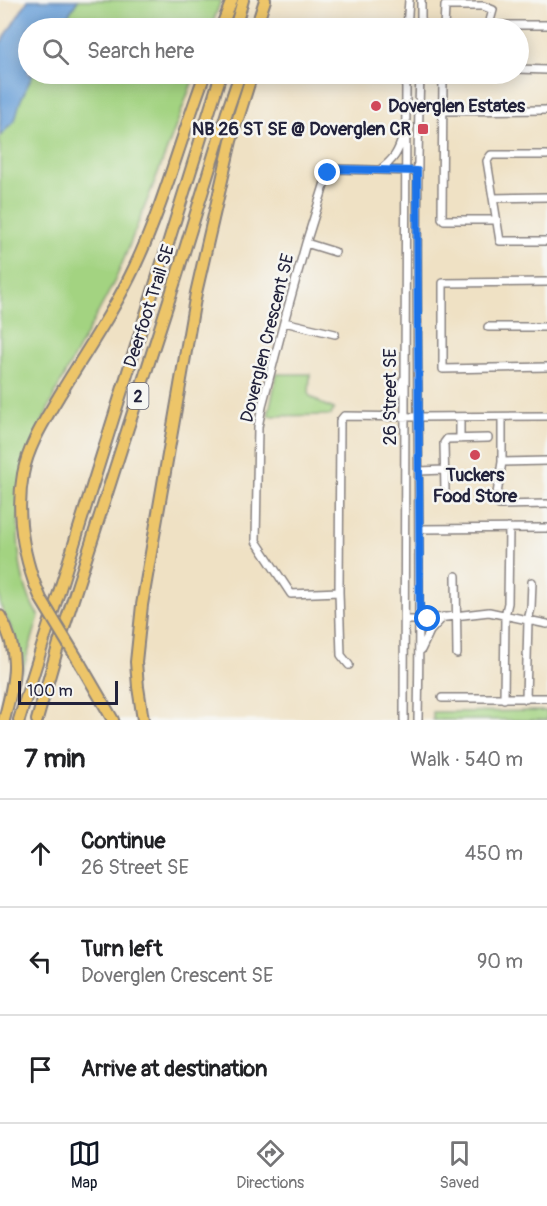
<!DOCTYPE html>
<meta charset="utf-8">
<style>
:root{--surface:#fff;--page:#f2f2f2;--text:#202124;--muted:#757577;--line:#e0e0e0;--accent:#111827}
body{margin:0;font-family:Pangolin,sans-serif;background:var(--page);color:var(--text)}
.scale{position:absolute;left:18px;bottom:15px;width:100px;box-sizing:border-box;padding-left:6px;border:3px solid #22223b;border-top:0;font-size:16px;line-height:21px;white-space:nowrap;color:#22223b;-webkit-text-stroke:4px #f6f6f2;paint-order:stroke}
.stop{position:absolute;width:18px;height:18px;margin:-14px;border:4px solid #1a73e8;border-radius:50%;background:#fff}
.stop.end{background:#1a73e8;border-color:#fff;box-shadow:0 2px 6px #0008}
.list{margin:0;padding:0;list-style:none}
h2{display:flex;justify-content:space-between;align-items:center;height:78px;margin:0;padding:0 24px;font-size:26px}
h2 small{font-size:20px;font-weight:400;color:var(--muted)}
.list li{display:grid;grid-template-columns:39px 1fr auto;gap:18px;align-items:center;box-sizing:border-box;height:108px;padding:0 24px;border-top:2px solid var(--line)}
.list b{display:block;font-size:22px;white-space:nowrap}
.list p{margin:0;font-size:20px;white-space:nowrap;color:var(--muted)}
.list em{font-size:20px;font-style:normal;color:var(--muted)}
.icon{flex:none;width:33px;height:33px;fill:none;stroke:currentColor;stroke-width:2;stroke-linecap:round;stroke-linejoin:round}
.map{position:relative;flex:none;width:547px;height:720px;overflow:hidden}
.search{position:absolute;background:var(--surface);box-shadow:0 3px 15px #0003;left:18px;right:18px;top:18px;height:66px;display:flex;align-items:center;gap:15px;box-sizing:border-box;padding:0 21px;border-radius:33px;color:var(--muted);font-size:22px}
.sheet{height:402px;background:var(--surface)}
nav{display:flex;justify-content:space-around;align-items:center;box-sizing:border-box;height:84px;border-top:2px solid var(--line);background:var(--surface);font-size:16px;color:var(--muted)}
nav a{display:grid;justify-items:center;gap:3px}
nav .on{color:var(--accent)}
.map>svg:first-child{display:block}
</style>
<div class="map">
<svg width="547" height="720" viewBox="0 0 547 720">
<rect width="100%" height="100%" fill="#f6f6f2"/>
<filter id="ink" filterUnits="userSpaceOnUse"><feTurbulence type="fractalNoise" baseFrequency=".0167" numOctaves="2"/><feDisplacementMap in="SourceGraphic" scale="12" xChannelSelector="R" yChannelSelector="G"/><feConvolveMatrix kernelMatrix="1 2 1 2 8 2 1 2 1" color-interpolation-filters="sRGB"/></filter>
<filter id="wash" filterUnits="userSpaceOnUse"><feTurbulence type="fractalNoise" baseFrequency=".008" numOctaves="4" result="noise"/><feDisplacementMap in="SourceGraphic" scale="24" xChannelSelector="R" yChannelSelector="G"/><feGaussianBlur stdDeviation="1.35" result="paint"/><feColorMatrix in="noise" values="0 0 0 0 0 0 0 0 0 0 0 0 0 0 0 0 0 1.4 0 .05"/><feComposite in="paint" operator="in"/></filter>
<g filter="url(#wash)">
<rect width="100%" height="100%" fill="#efe1c4"/>
<!-- green -->
<path fill="#a3d381" stroke="#627a5e" stroke-width="1.5" d="M78,0h143l-10,28h-151z
M32,74h163c-19,53 -39,105 -60,157 -8,20 -15,40 -25,59 -47,91 -110,179 -87,289 5,13 7,26 16,37l-17,57 -2,-21 -8,-22 -12,-25v-483z
M277,374h33l-1,21 13,9 12,5 -3,6 -63,1z
M547,711v9h-114v-8z"/>
<!-- water -->
<path fill="#6ca1d9" stroke="#47628a" stroke-width="1.5" d="M28,0h50l-18,28h-32v46h5l-13,28 -5,18 -15,16v-92z"/>
</g>
<g filter="url(#ink)">
<g fill="none" stroke-linecap="round" stroke-linejoin="round">
<defs>
<path id="minor" d="M488,25h59
M407,28l2,-28
M421,28v-28
M444,28l1,-22h38l10,4 -5,18
M518,69l29,1
M443,74l-1,144 2,2h52
M443,111l104,-1
M547,155h-56l-4,6 13,80h47
M380,170c14,-11 18,-17 23,-34
M493,198l54,-1
M306,243l29,9
M547,282l-104,1v86l104,-2
M284,322l51,12
M488,327h59
M384,417l8,-10 11,-27
M460,417v22
M502,417v45l-6,38 3,5 48,-1
M502,462l45,-1
M419,471l25,-1
M445,491l-1,-48 3,-4 41,-1
M419,529l128,-1
M456,576l1,78
M339,592l-48,2 -35,-53 2,-114 5,-25 21,-80 22,-79 22,-70 7,-4 82,2
M405,620h15l69,-8 58,12
M421,650l9,-19 13,-14
M349,665l-8,-10 -2,-63 1,-171 4,-5 74,1 129,-1
M442,698h105
M504,699l1,-83 3,-13 1,-75
M526,699l2,-79 3,-12 1,-26
M404,720l2,-646
M418,720c4,-215 -5,-431 2,-646"/>
<path id="highway" d="M221,28l11,-28
M235,28l8,-28
M256,28l9,-28
M34,582c-12,-35 -18,-71 -11,-108 5,-28 22,-54 36,-78 26,-43 55,-85 76,-130 29,-62 46,-129 70,-192
M0,616c22,38 14,65 4,104
M81,665l32,55
M19,720l202,-646
M37,720l22,-77 118,-368 50,-163 13,-38
M143,720l-5,-33 -2,-25 6,-57 54,-312 35,-152 21,-67"/>
</defs>
<!-- minor casing -->
<use href="#minor" stroke="#888280" stroke-width="10"/>
<!-- highway casing -->
<use href="#highway" stroke="#888280" stroke-width="14"/>
<!-- minor -->
<use href="#minor" stroke="#fff" stroke-width="7"/>
<!-- highway -->
<use href="#highway" stroke="#edc569" stroke-width="10"/>
<defs>
<path id="highway-bridge" d="M34,582l7,17 40,66"/>
</defs>
<!-- highway-bridge casing -->
<use href="#highway-bridge" stroke="#888280" stroke-width="14" stroke-linecap="butt"/>
<!-- highway-bridge -->
<use href="#highway-bridge" stroke="#edc569" stroke-width="10"/>
</g>
</g>
<g fill="none" stroke-linecap="round" stroke-linejoin="round" filter="url(#ink)">
<!-- route -->
<path stroke="#1a73e8" stroke-width="8" d="M328,173l8,-4 81,2 3,449 8,-1"/>
</g>
<!-- markers -->
<g fill="#d1495b" stroke="#f6f6f2" stroke-width="2">
<circle cx="376" cy="106" r="6"/>
<rect x="417" y="123" width="12" height="12" rx="3"/>
<circle cx="475" cy="455" r="6"/>
</g>
<g text-anchor="middle" stroke-width="5" stroke-linejoin="round" paint-order="stroke">
<!-- shield labels -->
<rect fill="#f6f6f2" stroke="#626272" stroke-width="1.5" x="127.5" y="383" width="21" height="26" rx="4.5"/>
<g font-size="16" font-weight="bold" fill="#22223b">
<text x="138" y="402">2</text>
</g>
<!-- poi labels -->
<g font-size="18" font-weight="bold" fill="#22223b" stroke="#f6f6f2" text-anchor="start">
<text x="388" y="112">Doverglen Estates</text>
<text x="411" y="135" text-anchor="end">NB 26 ST SE @ Doverglen CR</text>
<text x="475" y="481" text-anchor="middle">Tuckers<tspan x="475" dy="21">Food Store</tspan></text>
</g>
<!-- street labels -->
<g font-size="18" fill="#22223b" stroke="#f6f6f2">
<text transform="translate(149 306) rotate(-72)" y="6">Deerfoot Trail SE</text>
<text transform="translate(267 338) rotate(-76)" y="6">Doverglen Crescent SE</text>
<text transform="translate(390 397) rotate(-90)" y="6">26 Street SE</text>
</g>
</g>
</svg>
<div class="scale">100 m</div>
<div class="stop" style="left:428px;top:619px"></div>
<div class="stop end" style="left:328px;top:173px"></div>
<div class="search"><svg class="icon" aria-label="search" viewBox="0 0 24 24"><circle cx="10" cy="10" r="6"/><path d="M15 15l6 6"/></svg>Search here</div>
</div>
<section class="sheet">
<h2>7 min<small>Walk · 540 m</small></h2>
<ul class="list">
<li><svg class="icon" aria-label="ahead" viewBox="0 0 24 24"><path d="M12 20V5M6 11l6-6 6 6"/></svg><div><b>Continue</b><p>26 Street SE</p></div><em>450 m</em></li>
<li><svg class="icon" aria-label="left" viewBox="0 0 24 24"><path d="M17 20v-9H6M10 6l-5 5 5 5"/></svg><div><b>Turn left</b><p>Doverglen Crescent SE</p></div><em>90 m</em></li>
<li><svg class="icon" aria-label="arrive" viewBox="0 0 24 24"><path d="M6 21V4h12l-3 4 3 4H6"/></svg><div><b>Arrive at destination</b></div></li>
</ul>
</section>
<nav>
<a class="on"><svg class="icon" aria-label="map" viewBox="0 0 24 24"><path d="M3 6l6-2 6 2 6-2v14l-6 2-6-2-6 2zM9 4v14M15 6v14"/></svg>Map</a>
<a><svg class="icon" aria-label="directions" viewBox="0 0 24 24"><path d="M12 3l9 9-9 9-9-9zM9 14v-3h6M13 9l2 2-2 2"/></svg>Directions</a>
<a><svg class="icon" aria-label="saved" viewBox="0 0 24 24"><path d="M7 4h10v16l-5-4-5 4z"/></svg>Saved</a>
</nav>
